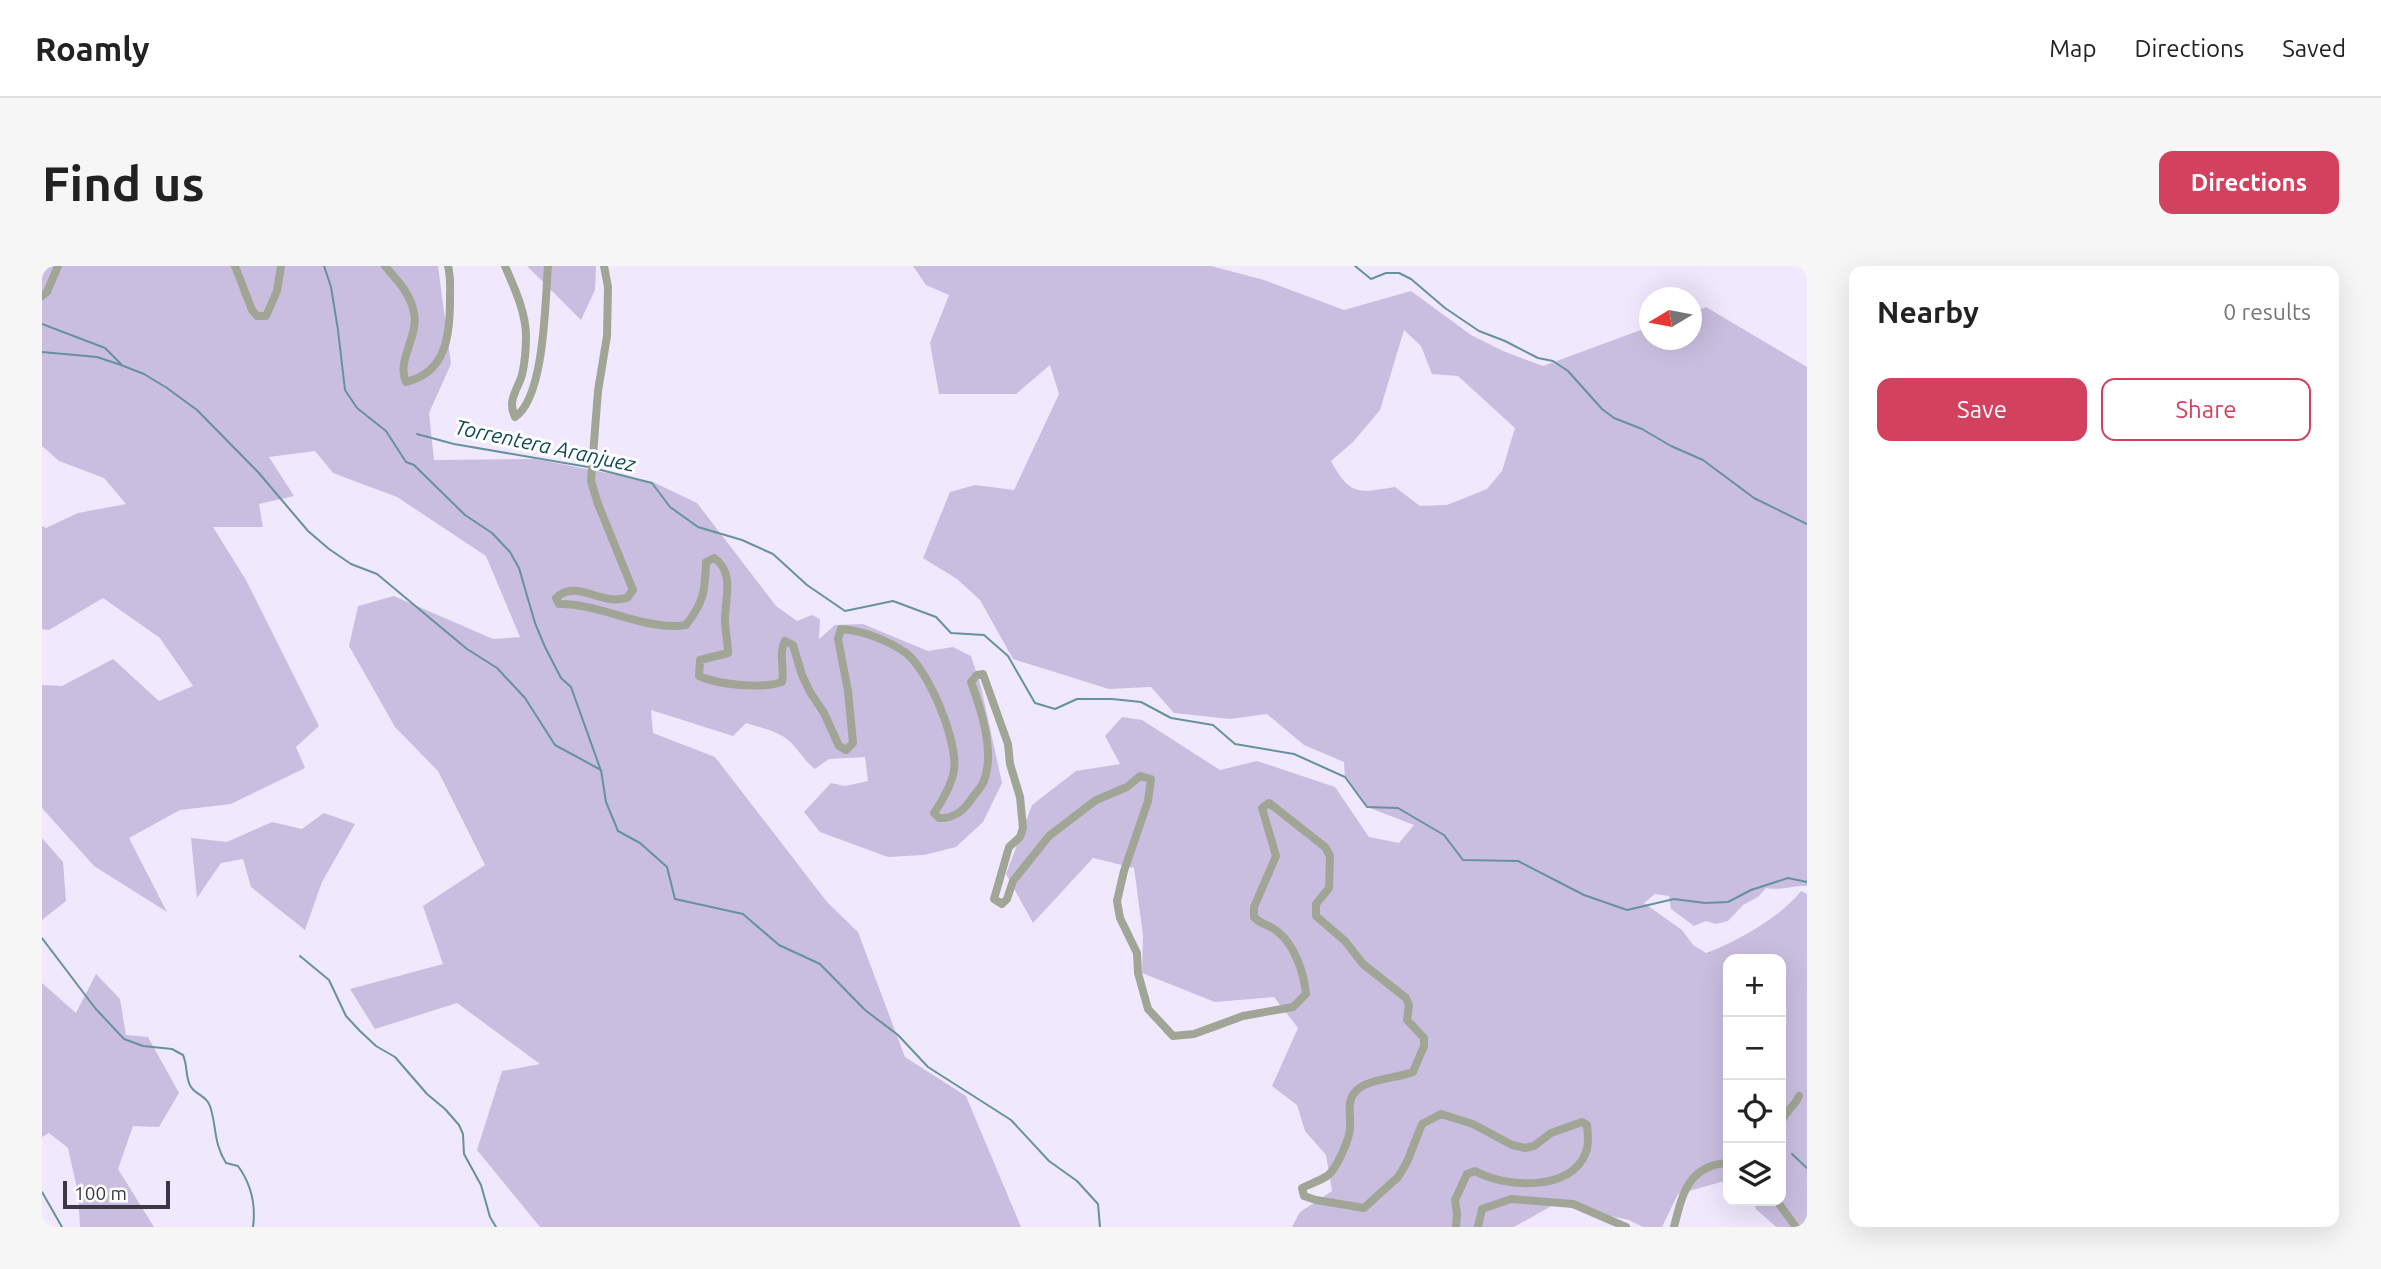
<!DOCTYPE html>
<meta charset="utf-8">
<style>
:root{--surface:#fff;--page:#f6f6f6;--text:#222;--muted:#767676;--line:#e0e0e0;--accent:#d2415e}
body{margin:0;font-family:Ubuntu,sans-serif;background:var(--page);color:var(--text)}
.controls{position:absolute;right:21px;bottom:21px;display:grid;overflow:hidden;border-radius:14px;box-shadow:0 7px 28px #0002}
.controls button{width:63px;height:63px;display:grid;place-items:center;padding:0;border:0;border-bottom:2px solid var(--line);background:var(--surface);color:var(--text);font:35px sans-serif}
.compass{position:absolute;left:1597px;top:21px;width:63px;height:63px;border-radius:50%;background:var(--surface);box-shadow:0 7px 28px #0002;rotate:260deg}
.scale{position:absolute;left:21px;bottom:18px;width:107px;box-sizing:border-box;padding-left:7px;border:4px solid #3c3745;border-top:0;font-size:19px;line-height:24px;white-space:nowrap;color:#3c3745;-webkit-text-stroke:5px #fff;paint-order:stroke}
.list{margin:0;padding:0;list-style:none}
h2{display:flex;justify-content:space-between;align-items:center;height:91px;margin:0;padding:0 28px;font-size:30px}
h2 small{font-size:23px;font-weight:400;color:var(--muted)}
.actions{display:flex;gap:14px;padding:21px 28px}
.actions a{flex:1;padding:16px 0;border:2px solid var(--accent);border-radius:14px;text-align:center;font-size:24px;color:var(--accent)}
.actions .main{background:var(--accent);color:#fff}
.icon{flex:none;width:38px;height:38px;fill:none;stroke:currentColor;stroke-width:2;stroke-linecap:round;stroke-linejoin:round}
.map{position:relative;flex:none;width:1765px;height:961px;overflow:hidden;border-radius:14px}
header{display:flex;align-items:center;gap:42px;box-sizing:border-box;height:98px;padding:0 35px;background:var(--surface);border-bottom:2px solid var(--line)}
header strong{font-size:33px}
nav{display:flex;gap:38px;margin-inline-start:auto;font-size:24px}
.intro{display:flex;align-items:center;justify-content:space-between;box-sizing:border-box;height:168px;padding:0 42px}
h1{margin:0;font-size:49px}
.button{padding:18px 32px;border-radius:14px;background:var(--accent);color:#fff;font-size:24px;font-weight:700}
main{display:flex;gap:42px;padding:0 42px}
aside{flex:1;background:var(--surface);border-radius:14px;box-shadow:0 7px 28px #0002}
.map>svg:first-child{display:block}
</style>
<header>
<strong>Roamly</strong>
<nav><a>Map</a><a>Directions</a><a>Saved</a></nav>
</header>
<div class="intro"><h1>Find us</h1><a class="button">Directions</a></div>
<main>
<div class="map">
<svg width="1765" height="961" viewBox="0 0 1765 961">
<rect width="100%" height="100%" fill="#f0e9fe"/>
<!-- green -->
<path fill="#c9bedf" fill-rule="evenodd" d="M0,0h396l13,98 -22,49 5,47 101,-1 118,23 44,21 79,103 21,15 15,-6 8,4 -1,20 16,-14 28,-1 65,27 25,-4 18,9 10,31 21,96 -19,39 -27,25 -32,8 -36,2 -68,-25 -16,-20 27,-29 14,3 23,-5 -3,-24 -36,2 -14,10c-12,-9 -17,-21 -27,-29 -10,-9 -30,-13 -42,-17l-13,13 -82,-26 2,23 62,24 112,145 31,30 47,125 61,39 55,131h-481l-63,-77 25,-79 38,-7 -83,-61 -82,26 -25,-40 93,-25 -20,-58 62,-41 -47,-94 -43,-44 -46,-81 9,-40 36,-10 99,43 27,-2 -34,-81 -89,-59 -64,-24 -18,-22 -46,6 25,39 -35,8 4,23h-50l33,53 73,146 -23,21 9,21 -74,36 -51,6 -51,28 38,74 -73,-46 -52,-58v-123l20,1 51,-27 46,42 34,-15 -33,-48 -57,-40 -54,32 -7,-1v-103l4,2 32,-15 48,-9 -22,-26 -45,-17 -17,-15z
M485,0h69l-1,24 -14,30z
M871,0h298l53,14 80,30 67,-19 60,44 32,16 40,15 106,-39 1,13h42v-28l14,-5 101,60v519c-14,-1 -27,5 -41,2l-8,9 -15,8 -15,16 -12,3 -10,-3 -12,5 -23,-17 -2,-13 -14,-2 -11,9 38,27 11,15 13,8c30,-11 75,-36 95,-62l6,3v333h-31l-20,-18 -3,-8h28v-242h-53v223h-7l-43,12 -16,33h-19l-14,-7 -74,-16 -41,23h-222l8,-15 32,-21 -6,-36 -21,-24 -8,-26 -25,-19 26,-58 -24,-31 -59,5 -73,-29 1,-38 -9,-67 -41,-10 -60,65 -27,-49 26,-69 44,-34 44,-7 -15,-28 17,-19 20,3 78,50 37,-9 78,26 34,50 30,6 15,-18 -47,-18 -22,-30 -1,-15 -40,-17 -37,-31 -37,5 -56,-6 -23,-26 -42,2 -96,-30 -33,-59 -23,-21 -34,-21 27,-66 25,-7 39,5 45,-96 -9,-29 -34,29h-77l-9,-51 19,-48 -23,-10zM1362,64l17,16 11,28 26,2 57,52 -13,43 -15,18 -40,16 -27,1 -25,-19c-37,6 -45,9 -64,-26l22,-19 27,-32z
M282,547l31,11 -33,58 -17,48 -54,-43 -8,-28 -22,4 -24,35 -6,-60 36,4 45,-20 30,7z
M0,572l21,24 3,39 -24,19z
M54,708l24,25 6,36 22,2 31,56 -20,34 -26,-1 -15,43 36,58h-74l-2,-34 -10,-45 -19,-15 -7,4v-154l34,30z"/>
<g fill="none" stroke-linecap="round" stroke-linejoin="round">
<!-- stream -->
<path stroke="#67929d" stroke-width="2" d="M282,0l7,21 7,43 7,60 12,18 29,23 20,31 8,3 51,50 27,18 18,19 9,16 16,55 10,24 16,31 10,9 29,81
M1313,0l16,13 15,-6h13l12,6 34,29 34,23 26,10 33,17 15,3 15,10 34,38 12,9 28,11 29,17 32,14 51,38 53,26
M0,58l63,24 16,16
M0,86l55,5 24,8 23,9 23,14 30,22 61,62 50,59 21,18 22,15 26,10 90,75 30,19 28,30 30,47 46,25 5,32 12,29 22,12 27,24 8,32 68,15 36,31 41,19 45,46 33,25 30,32 83,53 38,41 28,20 21,23 2,23
M375,168l37,10 134,23
M555,203l55,14 18,24 28,20 44,13 31,14 34,31 38,26 48,-10 43,16 15,16 33,2 24,21 27,47 20,6 22,-10h35l29,3 30,16 42,7 22,19 59,10 51,23 22,30 31,1 46,27 19,25 55,1 66,34 43,15 47,-11 31,4 23,-1 23,-12 37,-12 19,4
M0,672l53,70 29,31 19,7 29,3 11,6c5,11 2,23 8,32 6,9 15,8 19,19 7,21 3,36 16,57l12,3c13,18 18,39 15,61
M258,690l29,24 17,36 14,15 16,15 19,11 32,37 18,15 14,16 4,9 1,20 17,31 9,32 6,10
M1750,888l15,14
M0,926l20,35"/>
<!-- minor -->
<path stroke="#a1a596" stroke-width="8" d="M193,0l17,44 5,6h9l11,-25 4,-25
M343,0c12,14 26,28 29,47 5,23 -18,48 -8,69 41,-10 44,-48 44,-83 0,-11 1,-22 -2,-33
M463,0c9,21 21,46 21,70 0,12 -1,26 -4,39 -5,16 -15,25 -7,42 30,-20 30,-116 33,-151
M562,0l4,21 -1,49 -9,55 -7,90 7,23 35,86 -6,8c-5,1 -12,2 -17,1 -18,-2 -38,-17 -54,-1l3,6c40,-1 89,28 127,21 18,-23 19,-34 20,-63l8,-4c21,14 11,40 11,62 0,11 3,22 3,33l-28,7 -1,16c20,9 63,13 83,6 3,-15 -4,-28 3,-41l8,4 9,30 8,17 14,21 15,33 7,4 7,-7 -5,-52 -10,-52 3,-10c21,1 48,12 65,24 23,18 52,88 48,117 -2,15 -12,31 -20,43l5,5c13,1 24,-7 31,-17 4,-6 10,-12 13,-18 13,-29 -2,-74 -12,-101l6,-7 6,-1 25,70 2,20 10,33 3,31 -3,9 -11,10 -15,52 8,5 5,-5 6,-18 36,-45 47,-36 31,-13 13,-11 11,3 -3,22 -24,70 -7,30 3,17 17,35 1,20 10,36 25,27 21,-2 49,-18 50,-9 13,-13c-2,-20 -11,-49 -28,-62 -7,-7 -17,-7 -24,-15v-10l22,-51 -14,-48 7,-5 56,44 5,9 -1,32 -13,16v12l29,25 18,23 43,34 3,7 -2,15 17,18v8l-11,26c-15,6 -46,7 -57,19 -10,10 -5,24 -6,36 0,12 -14,43 -23,49 -8,5 -17,8 -25,12l2,8 12,4 48,8 34,-31 9,-15 15,-38 19,-10 32,10 39,21 13,3 9,-2 17,-13 31,-11 5,3c1,8 2,19 -1,27 -14,40 -81,36 -111,19l-8,3 -12,26 2,14 -1,13
M0,30l5,-4 11,-26
M1739,858c4,-14 13,-16 18,-28
M1735,935l19,26
M1436,961l4,-18 29,-10 62,5 53,23
M1632,961c8,-32 14,-62 54,-64"/>
</g>
<g text-anchor="middle" stroke-width="6" stroke-linejoin="round" paint-order="stroke">
<!-- water labels -->
<g font-size="21" font-style="italic" fill="#104a52" stroke="#fff">
<text transform="translate(503 180) rotate(12)" y="7">Torrentera Aranjuez</text>
</g>
</g>
</svg>
<div class="controls">
<button>+</button>
<button>−</button>
<button><svg class="icon" aria-label="locate" viewBox="0 0 24 24"><circle cx="12" cy="12" r="6"/><path d="M12 2v4M12 18v4M2 12h4M18 12h4"/></svg></button>
<button><svg class="icon" aria-label="layers" viewBox="0 0 24 24"><path d="M12 4l9 5-9 5-9-5zM3 14l9 5 9-5"/></svg></button>
</div>
<svg class="compass" viewBox="-18 -18 36 36"><path d="M0-13l5 13h-10z" fill="#e53935"/><path d="M0 13l5-13h-10z" fill="#767676"/></svg>
<div class="scale">100 m</div>
</div>
<aside>
<h2>Nearby<small>0 results</small></h2>
<ul class="list">
</ul>
<div class="actions"><a class="main">Save</a><a>Share</a></div>
</aside>
</main>
